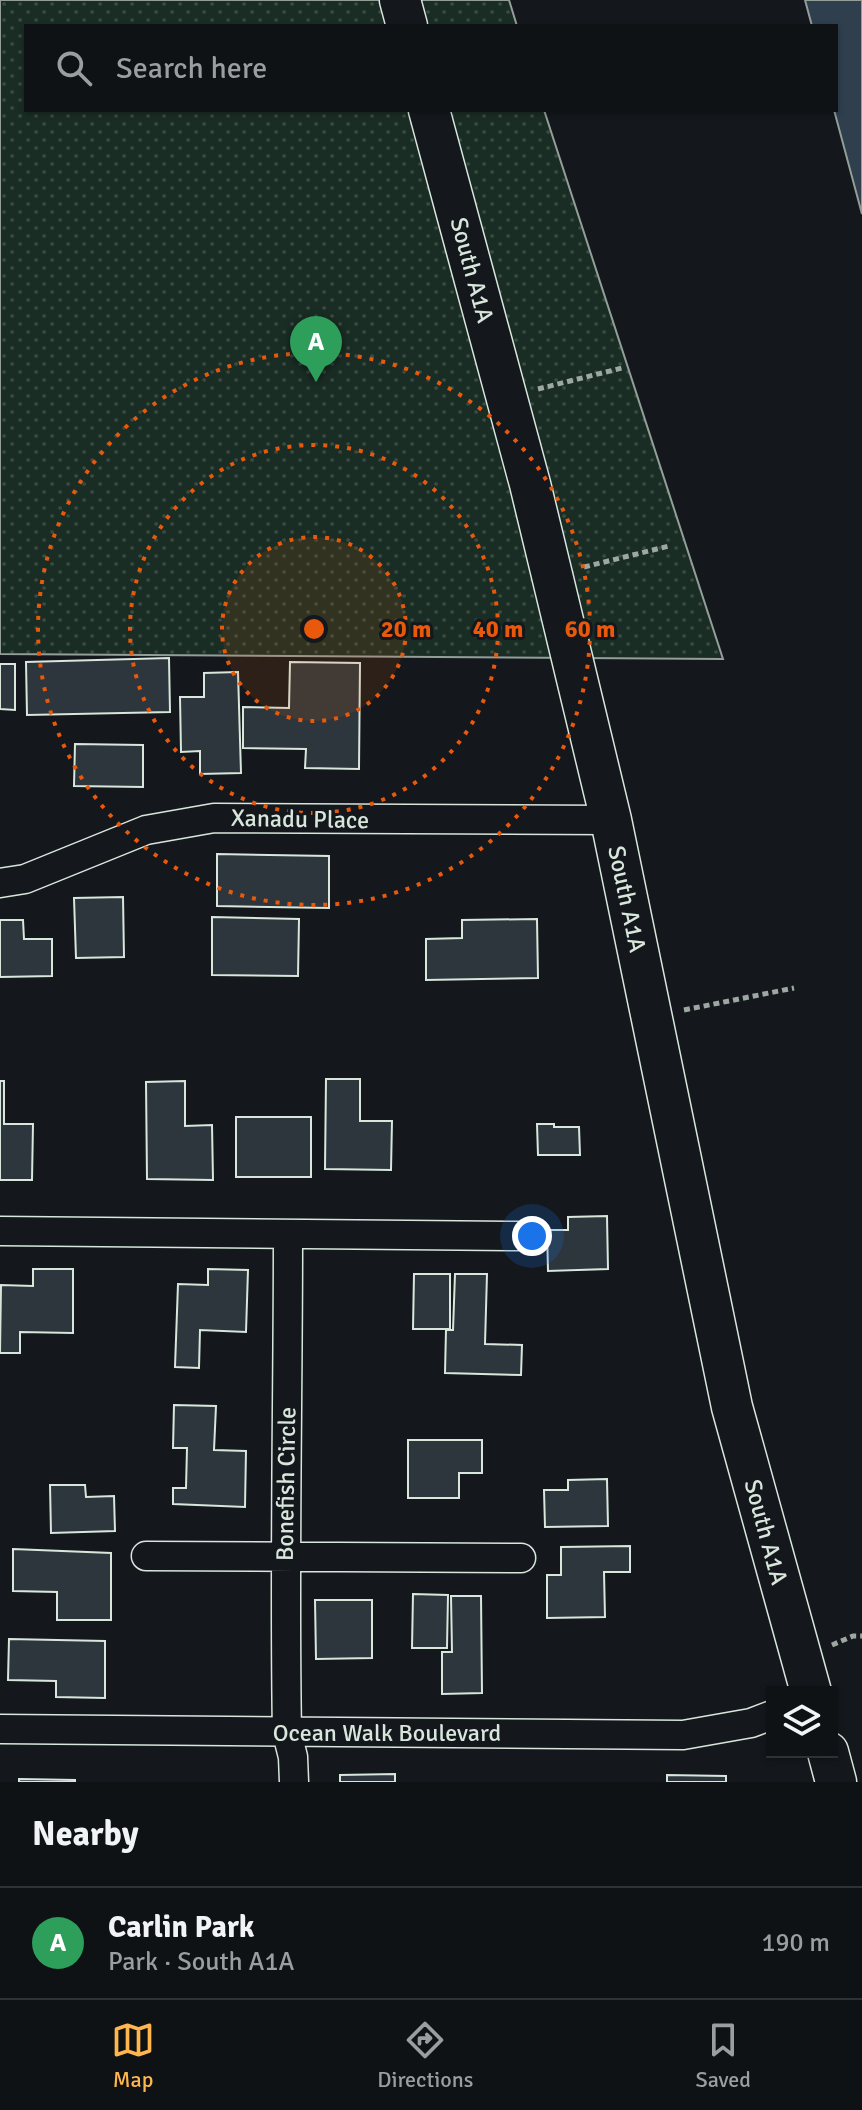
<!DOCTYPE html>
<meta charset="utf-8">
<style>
:root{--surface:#0f1215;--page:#1d2022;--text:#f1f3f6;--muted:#9b9ea0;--line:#2f3234;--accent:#ffb74d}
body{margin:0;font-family:Signika,sans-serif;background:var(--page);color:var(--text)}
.controls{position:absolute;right:24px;bottom:24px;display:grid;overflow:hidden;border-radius:0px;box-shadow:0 2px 6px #0004}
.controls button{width:72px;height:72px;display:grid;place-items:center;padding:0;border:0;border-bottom:2px solid var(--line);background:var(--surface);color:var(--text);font:40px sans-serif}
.you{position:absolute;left:532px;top:1236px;width:28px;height:28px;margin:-20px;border:6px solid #fff;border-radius:50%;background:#1a73e8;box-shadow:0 0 0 12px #1a73e833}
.badge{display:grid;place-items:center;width:52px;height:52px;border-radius:50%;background:var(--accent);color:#fff;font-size:26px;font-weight:700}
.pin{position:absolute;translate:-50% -66px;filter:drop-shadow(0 2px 4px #0008)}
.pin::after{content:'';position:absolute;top:42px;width:28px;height:24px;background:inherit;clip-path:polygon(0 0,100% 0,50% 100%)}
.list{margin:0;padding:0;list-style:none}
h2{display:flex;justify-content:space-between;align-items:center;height:104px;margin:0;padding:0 32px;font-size:34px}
h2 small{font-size:26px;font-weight:400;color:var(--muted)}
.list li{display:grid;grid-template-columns:52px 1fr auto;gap:24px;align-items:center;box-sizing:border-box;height:112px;padding:0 32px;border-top:2px solid var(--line)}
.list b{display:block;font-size:30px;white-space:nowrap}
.list p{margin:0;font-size:26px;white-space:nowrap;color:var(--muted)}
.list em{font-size:26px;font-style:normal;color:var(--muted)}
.icon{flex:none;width:44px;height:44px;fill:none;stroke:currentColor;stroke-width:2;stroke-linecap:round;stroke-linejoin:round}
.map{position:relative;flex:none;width:862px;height:1782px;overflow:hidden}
.search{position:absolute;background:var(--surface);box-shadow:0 2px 6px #0004;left:24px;right:24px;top:24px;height:88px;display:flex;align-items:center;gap:20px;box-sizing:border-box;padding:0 28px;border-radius:0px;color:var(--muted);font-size:30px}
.sheet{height:216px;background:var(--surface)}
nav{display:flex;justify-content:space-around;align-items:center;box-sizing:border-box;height:112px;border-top:2px solid var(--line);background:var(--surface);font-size:22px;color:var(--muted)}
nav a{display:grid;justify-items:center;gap:4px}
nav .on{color:var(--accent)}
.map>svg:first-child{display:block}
</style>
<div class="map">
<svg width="862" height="1782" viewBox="0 0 862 1782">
<defs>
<pattern id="park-dots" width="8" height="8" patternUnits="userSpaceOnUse" patternTransform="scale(2)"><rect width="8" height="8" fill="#1a2d24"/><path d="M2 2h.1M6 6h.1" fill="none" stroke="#3b4b43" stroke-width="1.8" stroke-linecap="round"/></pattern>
</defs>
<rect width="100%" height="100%" fill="#14181c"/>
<!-- park -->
<path fill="url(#park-dots)" stroke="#939e99" stroke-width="2" d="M0,0h509l8,26h-491v84h518l179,549 -723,-5z"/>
<!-- water -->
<path fill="#2f3f4d" stroke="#939e99" stroke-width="2" d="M805,0h57v214l-28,-104 2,-84h-24z"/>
<!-- building -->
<path fill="#2c363c" stroke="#d8e6dc" stroke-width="2" d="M169,658l1,54 -143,3 -1,-53z
M290,662l70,1 -1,106 -54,-1 1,-19 -63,-1v-41l46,1z
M0,664h15v46l-15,-1z
M238,672l3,101 -41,1v-23l-19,1 -1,-55h24v-24z
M75,744l68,1v42l-69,-1z
M217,854l112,2v52l-112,-2z
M123,897l1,60 -48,1 -2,-60z
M212,917l87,2 -1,57 -86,-1z
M537,919l1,59 -112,2v-41l36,-1v-18z
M0,920h23l1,19h28v37l-52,1z
M326,1079h34v42h32l-1,49 -66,-1z
M0,1081h4v43h29l-1,56h-32z
M185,1081v45l27,-1 1,55 -66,-1 -1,-97z
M236,1117h75v60h-75z
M537,1124h17v3h25l1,28h-42z
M607,1216l1,53 -60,2 -1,-41h21v-13z
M33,1269h40v64l-53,-1v21h-20l1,-68 32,1z
M208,1269l40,1 -2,62 -46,-2 -1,38 -24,-1 3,-83 30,1z
M414,1274h36v55h-37z
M455,1274h32l-2,70 37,1 -1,30 -76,-2 1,-43h7z
M174,1405l42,1 -2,44 32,1 -1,56 -72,-3v-16h13l1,-40h-14z
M408,1440h74v33h-23v25h-51z
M607,1479l1,47 -63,1 -1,-37h24v-10z
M50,1485h35l1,12 28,-1 1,35 -64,2z
M630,1546v26h-26l1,45 -58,1v-43h14v-28z
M13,1549l98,4v67h-54v-28l-44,-1z
M413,1594l35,1 -1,53h-35z
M451,1596h30l1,97 -40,1v-42h10z
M315,1600h57v58l-56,1z
M9,1639l96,2v57l-49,-1v-16l-48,-1z
M395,1774v8h-55v-7z
M667,1775l59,1v6h-59z
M19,1779l56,1v2h-56z"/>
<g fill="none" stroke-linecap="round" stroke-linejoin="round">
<defs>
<path id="street" d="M0,883l25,-4 121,-49 68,-12 397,2
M0,1231l518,5
M288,1234c0,166 -4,333 -1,499l6,24 1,25
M146,1556l375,2
M0,1729l683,6 68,-12 21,-8"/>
<path id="secondary" d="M400,0l7,26
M429,110l101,374 22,91 59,245 121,587 79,285
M828,1752l8,30"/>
</defs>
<!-- street casing -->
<use href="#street" stroke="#d8e6dc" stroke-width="31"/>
<!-- secondary casing -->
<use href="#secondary" stroke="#d8e6dc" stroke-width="43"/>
<!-- path -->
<path stroke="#9da8a2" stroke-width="5" stroke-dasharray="6 4" stroke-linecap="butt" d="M538,389l84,-21
M584,567l85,-21
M684,1010l110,-22
M832,1645l21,-9h9"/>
<!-- street -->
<use href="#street" stroke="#14181c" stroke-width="28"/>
<!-- secondary -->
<use href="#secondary" stroke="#14181c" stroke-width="40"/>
</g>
<!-- distance rings -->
<circle cx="314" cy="629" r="92" fill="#e8590c" fill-opacity=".12"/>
<g fill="none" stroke="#e8590c" stroke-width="4" stroke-dasharray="4 8">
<circle cx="314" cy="629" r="92"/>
<circle cx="314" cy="629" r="184"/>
<circle cx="314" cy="629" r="276"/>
</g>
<g text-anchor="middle" stroke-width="6" stroke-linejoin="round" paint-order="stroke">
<!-- street labels -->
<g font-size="24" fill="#d8e6dc" stroke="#14181c">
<text transform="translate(472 270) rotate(75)" y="8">South A1A</text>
<text transform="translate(300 819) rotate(1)" y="8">Xanadu Place</text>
<text transform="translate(627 899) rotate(78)" y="8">South A1A</text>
<text transform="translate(286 1484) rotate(-89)" y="8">Bonefish Circle</text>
<text transform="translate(766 1532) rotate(75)" y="8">South A1A</text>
<text x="387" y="1741">Ocean Walk Boulevard</text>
</g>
</g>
<circle cx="314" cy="629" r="12" fill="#e8590c" stroke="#14181c" stroke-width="4"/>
<g font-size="24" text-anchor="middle" font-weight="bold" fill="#e8590c" stroke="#14181c" stroke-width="6" stroke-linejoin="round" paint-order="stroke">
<text x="406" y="637">20 m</text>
<text x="498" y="637">40 m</text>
<text x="590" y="637">60 m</text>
</g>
</svg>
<div class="controls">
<button><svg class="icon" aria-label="layers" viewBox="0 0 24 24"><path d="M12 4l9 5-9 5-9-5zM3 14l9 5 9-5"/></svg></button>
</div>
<div class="you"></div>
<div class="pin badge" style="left:316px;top:382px;background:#2e9e5b">A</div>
<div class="search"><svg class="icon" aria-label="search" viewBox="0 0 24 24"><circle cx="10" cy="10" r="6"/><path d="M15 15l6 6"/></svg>Search here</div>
</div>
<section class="sheet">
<h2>Nearby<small></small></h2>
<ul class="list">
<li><span class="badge" style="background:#2e9e5b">A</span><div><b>Carlin Park</b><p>Park · South A1A</p></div><em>190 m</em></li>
</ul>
</section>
<nav>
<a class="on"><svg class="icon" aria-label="map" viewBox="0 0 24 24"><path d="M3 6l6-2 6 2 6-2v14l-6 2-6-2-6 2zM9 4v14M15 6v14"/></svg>Map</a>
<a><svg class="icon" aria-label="directions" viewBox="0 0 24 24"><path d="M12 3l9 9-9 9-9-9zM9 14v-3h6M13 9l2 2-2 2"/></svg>Directions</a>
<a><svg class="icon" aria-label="saved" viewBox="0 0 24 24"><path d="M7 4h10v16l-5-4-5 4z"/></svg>Saved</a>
</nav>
